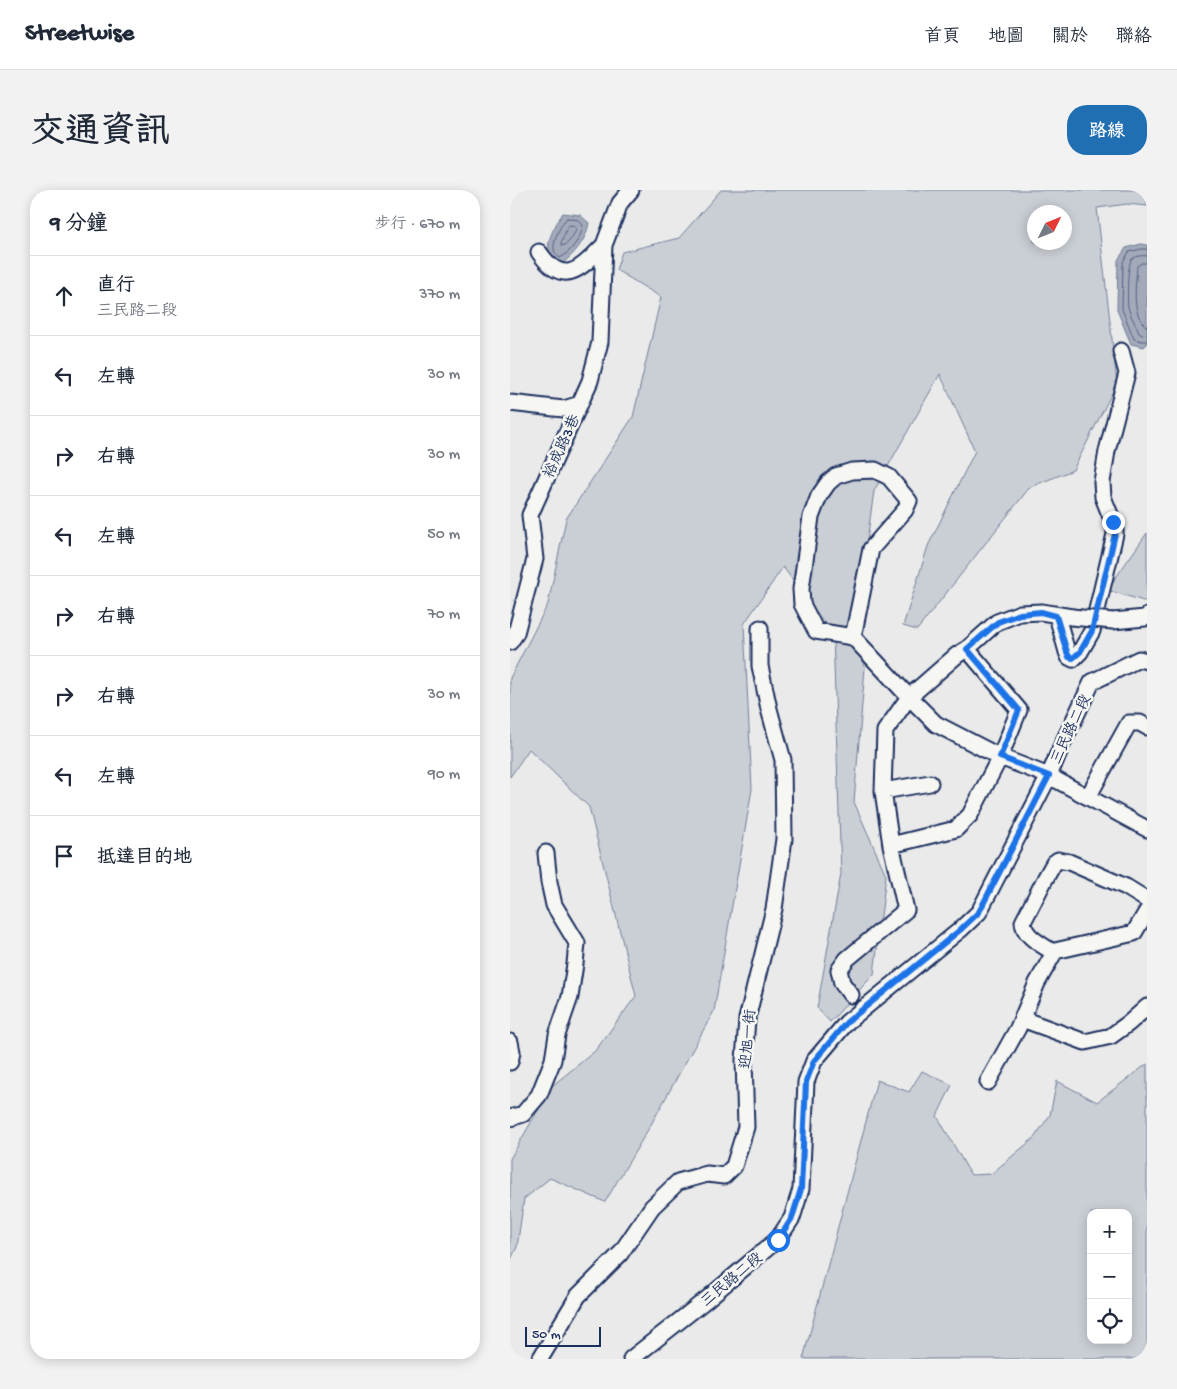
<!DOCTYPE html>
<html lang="zh-TW">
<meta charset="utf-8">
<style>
:root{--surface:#fff;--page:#f2f2f3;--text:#1f2937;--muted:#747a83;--line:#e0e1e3;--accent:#1f6fb2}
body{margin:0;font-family:"Gochi Hand","LXGW WenKai TC",sans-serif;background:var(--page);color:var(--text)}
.controls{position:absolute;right:15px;bottom:15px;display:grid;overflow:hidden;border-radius:10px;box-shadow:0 2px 12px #0003}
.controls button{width:45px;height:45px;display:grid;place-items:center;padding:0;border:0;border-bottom:1px solid var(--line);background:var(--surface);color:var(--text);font:25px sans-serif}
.compass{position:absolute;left:517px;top:15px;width:45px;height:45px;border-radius:50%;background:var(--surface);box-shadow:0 2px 12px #0003;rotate:47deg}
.scale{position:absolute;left:15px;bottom:12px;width:76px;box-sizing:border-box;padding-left:5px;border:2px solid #1b2f5e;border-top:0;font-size:14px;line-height:18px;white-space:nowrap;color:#1b2f5e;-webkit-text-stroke:4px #f6f6f2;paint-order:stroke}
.stop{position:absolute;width:15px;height:15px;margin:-11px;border:4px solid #1a73e8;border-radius:50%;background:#fff}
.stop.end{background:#1a73e8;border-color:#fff;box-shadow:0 1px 5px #0008}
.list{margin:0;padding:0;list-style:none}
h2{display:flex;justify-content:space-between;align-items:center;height:65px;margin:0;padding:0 20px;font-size:21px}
h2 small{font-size:16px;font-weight:400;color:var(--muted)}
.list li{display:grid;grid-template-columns:32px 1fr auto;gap:15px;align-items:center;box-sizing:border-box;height:80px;padding:0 20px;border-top:1px solid var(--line)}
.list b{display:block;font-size:19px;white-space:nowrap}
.list p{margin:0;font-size:16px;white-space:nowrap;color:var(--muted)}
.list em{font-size:16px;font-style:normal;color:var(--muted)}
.icon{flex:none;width:28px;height:28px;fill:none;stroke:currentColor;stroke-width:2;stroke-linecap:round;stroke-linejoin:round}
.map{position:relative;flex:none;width:637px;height:1169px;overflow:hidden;border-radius:20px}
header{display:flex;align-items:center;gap:30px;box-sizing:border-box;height:70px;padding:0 25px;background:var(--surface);border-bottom:1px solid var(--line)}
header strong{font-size:24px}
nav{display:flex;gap:28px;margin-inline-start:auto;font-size:18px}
.intro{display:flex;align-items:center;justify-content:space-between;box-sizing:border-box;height:120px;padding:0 30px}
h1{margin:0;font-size:35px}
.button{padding:12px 22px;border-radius:20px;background:var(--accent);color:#fff;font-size:18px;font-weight:700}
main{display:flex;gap:30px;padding:0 30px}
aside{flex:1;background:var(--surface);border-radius:20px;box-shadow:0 2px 12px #0003}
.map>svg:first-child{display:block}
</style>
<header>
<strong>Streetwise</strong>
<nav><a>首頁</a><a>地圖</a><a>關於</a><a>聯絡</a></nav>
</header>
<div class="intro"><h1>交通資訊</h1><a class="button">路線</a></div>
<main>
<aside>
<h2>9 分鐘<small>步行 · 670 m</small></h2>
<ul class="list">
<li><svg class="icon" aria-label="ahead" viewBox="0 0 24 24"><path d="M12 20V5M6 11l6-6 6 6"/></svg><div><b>直行</b><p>三民路二段</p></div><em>370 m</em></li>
<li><svg class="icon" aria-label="left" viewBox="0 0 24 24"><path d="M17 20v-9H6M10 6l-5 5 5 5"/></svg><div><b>左轉</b></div><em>30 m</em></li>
<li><svg class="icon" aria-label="right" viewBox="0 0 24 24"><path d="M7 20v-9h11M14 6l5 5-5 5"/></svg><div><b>右轉</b></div><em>30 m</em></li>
<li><svg class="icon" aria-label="left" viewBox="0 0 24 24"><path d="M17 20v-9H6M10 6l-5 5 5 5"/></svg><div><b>左轉</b></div><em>50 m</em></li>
<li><svg class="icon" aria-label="right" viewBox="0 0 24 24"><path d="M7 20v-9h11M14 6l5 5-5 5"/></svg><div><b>右轉</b></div><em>70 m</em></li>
<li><svg class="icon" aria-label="right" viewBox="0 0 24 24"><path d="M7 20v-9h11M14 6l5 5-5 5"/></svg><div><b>右轉</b></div><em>30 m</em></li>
<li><svg class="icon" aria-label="left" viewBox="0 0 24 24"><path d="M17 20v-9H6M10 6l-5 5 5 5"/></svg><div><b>左轉</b></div><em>90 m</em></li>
<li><svg class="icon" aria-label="arrive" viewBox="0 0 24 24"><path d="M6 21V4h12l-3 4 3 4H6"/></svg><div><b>抵達目的地</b></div></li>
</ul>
</aside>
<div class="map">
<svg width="637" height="1169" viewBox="0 0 637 1169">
<rect width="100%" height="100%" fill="#e9eae9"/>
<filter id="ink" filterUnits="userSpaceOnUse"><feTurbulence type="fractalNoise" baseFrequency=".02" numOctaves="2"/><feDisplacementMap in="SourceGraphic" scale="10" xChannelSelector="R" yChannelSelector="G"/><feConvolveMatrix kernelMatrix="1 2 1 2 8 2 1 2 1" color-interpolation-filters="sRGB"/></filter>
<g filter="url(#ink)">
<!-- green -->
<path fill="#caced5" stroke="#727e9a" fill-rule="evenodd" d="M211,0h426v16l-20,-2 -30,4 20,175 -44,87 -43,17 -113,143 -14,-4 25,-80 47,-95 -35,-77 -66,117 -16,113 7,64 -11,134 32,73 -12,99 -44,48 -13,-14 24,-134 -8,-240 -50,-67 -39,57 8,165 -38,222 -65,117 -44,74 -55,-24 -26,21 -7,48 -7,14v-102l42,-73 43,-35 41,-55 -47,-189 -60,-58 -19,28v-99l38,-74 18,-85 67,-102 28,-120 -45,-27 6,-18 57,-14zM524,22h30v30h-30z
M637,343v69l-40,-12z
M637,874v295h-344l74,-279 32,12 13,-21 30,14 -15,31 34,59 20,-1 43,-36 16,-23 7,-34 40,21zM581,1023h37v127h-37z"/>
<!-- water -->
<path fill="#a2aaba" stroke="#6c7995" d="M53,23l17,2 9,8c-3,18 -14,30 -28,42 -3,-2 -7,-5 -9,-8 -10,-12 4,-33 11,-44z
M631,54l6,1v99l-3,3 -13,-3 -14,-34 1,-50 8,-12z"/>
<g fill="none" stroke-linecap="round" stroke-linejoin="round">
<!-- shore -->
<path stroke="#516083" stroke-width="1" d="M57,28l11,2 5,5c-1,12 -12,27 -23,33 -3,-3 -6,-5 -6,-10 -1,-8 8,-26 13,-30z
M60,35l5,1 1,4c-3,6 -7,14 -14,16l-1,-3 6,-15z
M637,59h-6l-12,3 -6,10 -1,47 12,30 8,2h5
M637,66c-5,-1 -11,0 -15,3 -5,5 -5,40 -4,48 2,9 8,17 11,26l3,2 5,-1
M637,73h-5l-5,3c-1,18 -7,49 10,61"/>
<defs>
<path id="minor" d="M29,62c25,37 42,16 65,-7
M0,213l44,5 10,1 16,-5
M547,426l10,36 2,5 4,2 7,-7 12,-21 23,-97v-7l-12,-30 -1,-15 5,-31 20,-78 -6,-22
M603,431l32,-3 2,-2
M343,447l18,-88 34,-39 4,-9 -20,-24 -14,-7 -23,1 -16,5 -8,7 -9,13 -8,21 -10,72 1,15 14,27 37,6 56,60 27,27 64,33 49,19 98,53
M0,452l6,-9 19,-74 -5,-44 60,-134 10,-39 4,-97 16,-42 11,-13
M373,601l47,-8
M578,607l41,-74h11l7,4
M381,655l65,-16 14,-14 30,-58 19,-47 -52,-61
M544,763c-11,-8 -30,-16 -31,-31l22,-43 9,-16 4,-3 11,2 57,25 21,13
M341,805l-9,-12 -3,-13 8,-11 59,-49 -15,-65 -8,-54 2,-60 24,-34 48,-42 10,-6 30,-27 23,-9 21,-1 31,5
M512,829l63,23 26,-6 18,-13 18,-16
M0,852l2,10 -2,10
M478,892l30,-54 19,-45 18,-32 79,-18 13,-22
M0,928l13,-4 16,-19 14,-35 4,-25 13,-38 5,-33 2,-21 -23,-38 -5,-23 -3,-29
M30,1169l38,-63 42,-42 32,-47 26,-25 29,-8 17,2 10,-10 12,-39 -2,-67 3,-41 27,-110 10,-70 -1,-79 -14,-51 -9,-43v-38
M121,1169l76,-60 71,-60 14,-21 9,-29 5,-107 8,-21 33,-39 113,-92 19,-18 70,-136 12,-29 31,-65 47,-23 8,2"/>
</defs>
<!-- minor casing -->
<use href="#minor" stroke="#1b2f5e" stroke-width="19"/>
<!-- minor -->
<use href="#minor" stroke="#f6f6f2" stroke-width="15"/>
<defs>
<path id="minor-bridge" d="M562,427l41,4"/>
</defs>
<!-- minor-bridge casing -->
<use href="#minor-bridge" stroke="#1b2f5e" stroke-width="19" stroke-linecap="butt"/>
<!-- minor-bridge -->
<use href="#minor-bridge" stroke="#f6f6f2" stroke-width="15"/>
</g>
</g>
<g fill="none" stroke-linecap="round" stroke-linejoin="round" filter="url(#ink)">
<!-- route -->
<path stroke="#1a73e8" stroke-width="6" d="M268,1050l14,-22 9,-29 5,-107 8,-21 33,-39 113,-92 19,-18 70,-136 -49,-19 19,-47 -52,-61 31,-27 22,-8 21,-2 15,4 11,36 2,5 4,1 7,-6 12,-21 23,-97 1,-7 -3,-5"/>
</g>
<g text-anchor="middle" stroke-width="5" stroke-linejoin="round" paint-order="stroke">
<!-- street labels -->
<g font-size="15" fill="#1b2f5e" stroke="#f6f6f2">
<text transform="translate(51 256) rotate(-66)" y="5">裕成路3巷</text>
<text transform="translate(560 539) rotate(-65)" y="5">三民路二段</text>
<text transform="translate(237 849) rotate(-85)" y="5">迎旭一街</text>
<text transform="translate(221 1089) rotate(-40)" y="5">三民路二段</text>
</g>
</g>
</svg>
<div class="controls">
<button>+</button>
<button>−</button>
<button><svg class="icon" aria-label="locate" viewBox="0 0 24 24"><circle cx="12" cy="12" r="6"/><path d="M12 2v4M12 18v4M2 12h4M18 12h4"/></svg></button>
</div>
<svg class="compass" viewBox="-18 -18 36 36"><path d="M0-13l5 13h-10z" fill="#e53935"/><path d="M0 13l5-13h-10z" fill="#747a83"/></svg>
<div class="scale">50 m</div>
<div class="stop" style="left:268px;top:1050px"></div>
<div class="stop end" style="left:603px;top:332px"></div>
</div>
</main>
